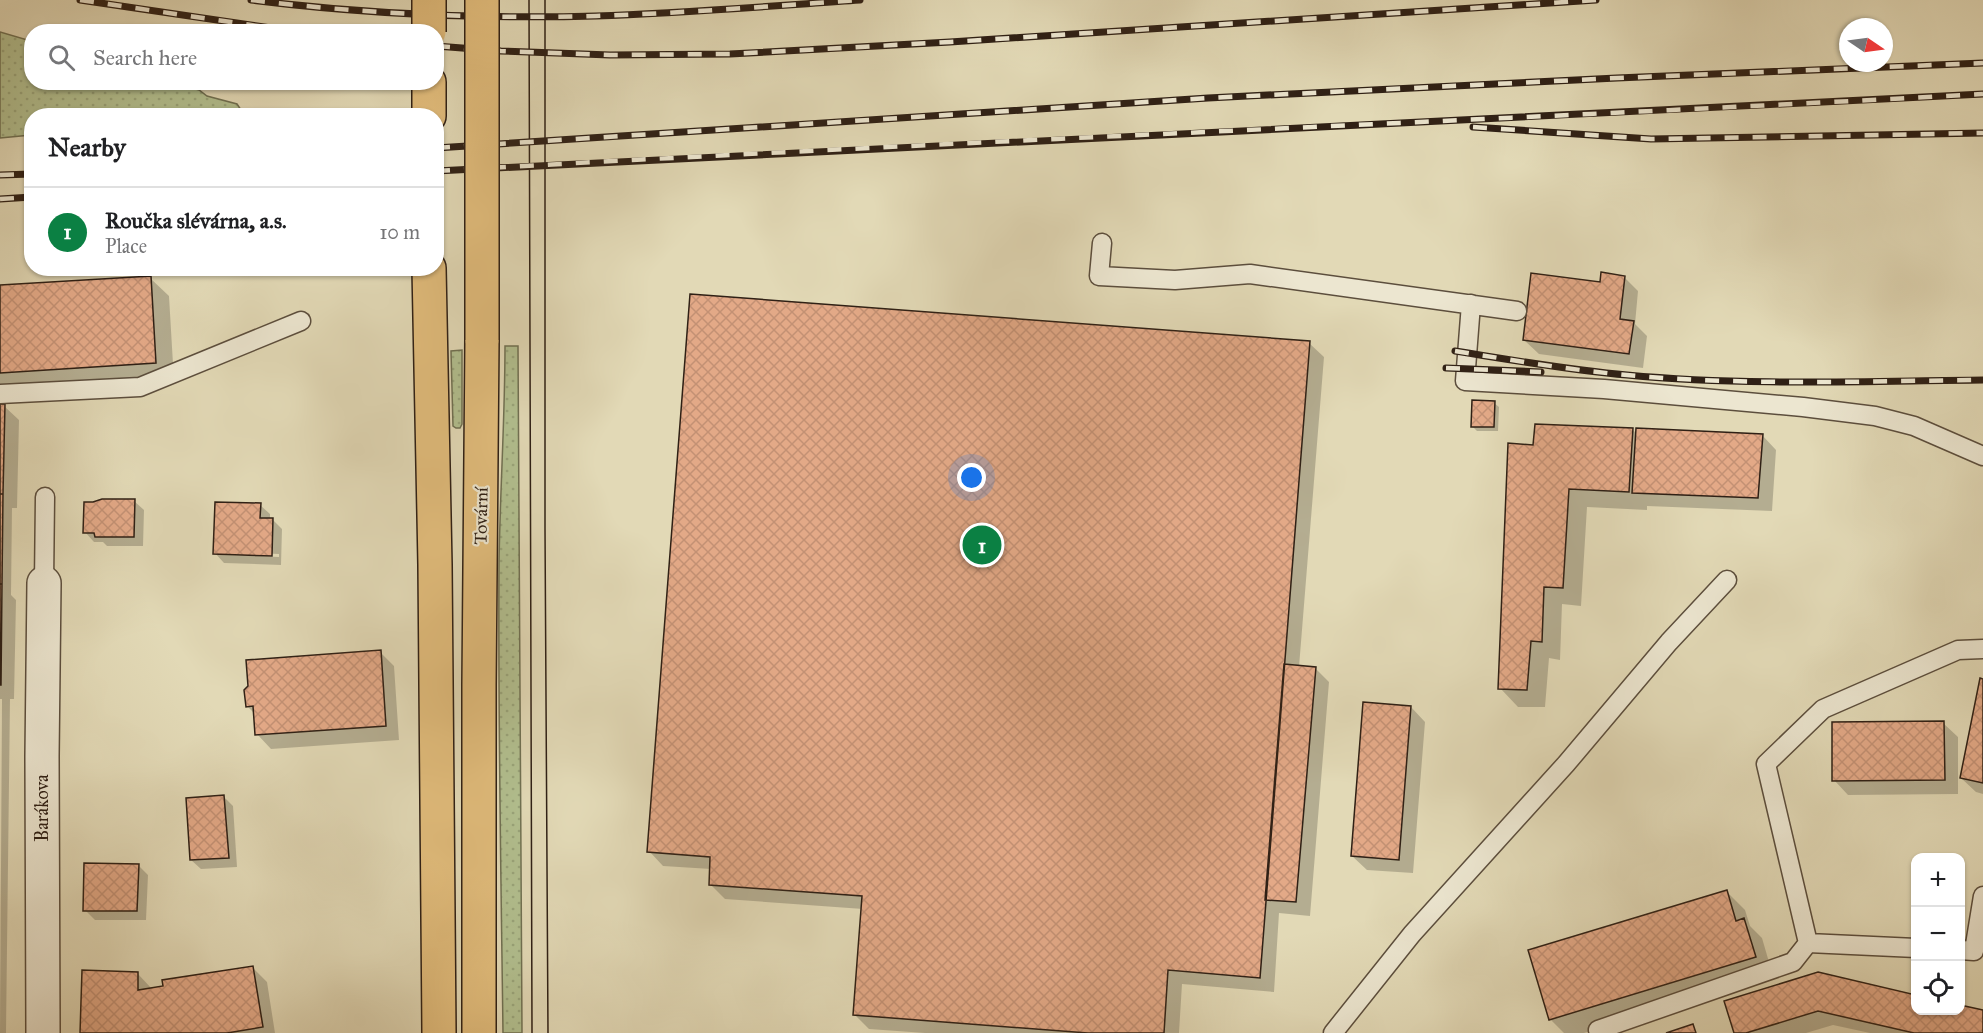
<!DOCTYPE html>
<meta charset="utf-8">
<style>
:root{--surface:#fff;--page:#f2f2f2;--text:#202124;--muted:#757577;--line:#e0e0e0;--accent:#0b8043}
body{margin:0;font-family:"IM FELL Great Primer",serif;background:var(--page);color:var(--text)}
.controls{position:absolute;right:18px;bottom:18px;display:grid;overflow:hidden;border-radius:12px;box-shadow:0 2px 4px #0004}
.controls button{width:54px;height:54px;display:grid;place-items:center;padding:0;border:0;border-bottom:2px solid var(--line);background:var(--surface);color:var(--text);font:30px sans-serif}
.compass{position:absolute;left:1839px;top:18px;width:54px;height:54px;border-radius:50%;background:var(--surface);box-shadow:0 2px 4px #0004;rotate:103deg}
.you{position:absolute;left:972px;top:478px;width:21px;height:21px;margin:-15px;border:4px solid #fff;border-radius:50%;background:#1a73e8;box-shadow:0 0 0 9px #1a73e833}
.badge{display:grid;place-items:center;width:39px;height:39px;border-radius:50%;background:var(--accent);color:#fff;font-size:20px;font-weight:700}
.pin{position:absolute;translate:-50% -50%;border:3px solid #fff;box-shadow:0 2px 6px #0006}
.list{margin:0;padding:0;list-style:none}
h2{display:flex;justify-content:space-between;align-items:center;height:78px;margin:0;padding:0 24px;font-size:26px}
h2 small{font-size:20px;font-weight:400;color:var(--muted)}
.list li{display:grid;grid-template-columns:39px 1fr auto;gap:18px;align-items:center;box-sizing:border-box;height:90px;padding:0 24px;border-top:2px solid var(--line)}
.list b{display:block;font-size:22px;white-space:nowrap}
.list p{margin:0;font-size:20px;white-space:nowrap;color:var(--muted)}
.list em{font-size:20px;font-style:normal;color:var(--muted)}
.icon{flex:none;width:33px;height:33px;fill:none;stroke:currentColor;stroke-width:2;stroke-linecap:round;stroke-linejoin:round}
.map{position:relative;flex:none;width:1983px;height:1033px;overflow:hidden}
.search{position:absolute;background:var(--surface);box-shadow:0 2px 4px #0004;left:24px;top:24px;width:420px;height:66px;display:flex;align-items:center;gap:15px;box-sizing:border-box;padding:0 21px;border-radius:24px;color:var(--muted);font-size:22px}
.panel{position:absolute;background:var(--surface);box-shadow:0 2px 4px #0004;left:24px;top:108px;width:420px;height:168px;border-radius:24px}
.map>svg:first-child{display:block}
</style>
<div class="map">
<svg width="1983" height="1033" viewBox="0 0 1983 1033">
<defs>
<pattern id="green-dots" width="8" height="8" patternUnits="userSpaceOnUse" patternTransform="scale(1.5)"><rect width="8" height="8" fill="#b2bf8f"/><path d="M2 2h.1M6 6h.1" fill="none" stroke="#99a47a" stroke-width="1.8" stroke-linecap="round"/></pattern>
<pattern id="building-cross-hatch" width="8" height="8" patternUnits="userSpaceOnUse" patternTransform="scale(1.5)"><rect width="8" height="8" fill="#e3a987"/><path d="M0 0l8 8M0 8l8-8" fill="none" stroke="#c39174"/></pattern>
</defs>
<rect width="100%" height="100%" fill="#e2d9b6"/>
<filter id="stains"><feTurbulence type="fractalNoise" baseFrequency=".00333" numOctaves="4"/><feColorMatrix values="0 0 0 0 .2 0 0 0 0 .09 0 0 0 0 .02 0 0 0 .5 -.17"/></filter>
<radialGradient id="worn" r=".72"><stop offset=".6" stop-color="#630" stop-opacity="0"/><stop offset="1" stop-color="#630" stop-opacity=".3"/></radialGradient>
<!-- green -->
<path fill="url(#green-dots)" stroke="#707052" stroke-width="1.5" d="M0,32l31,9 1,41 143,1 24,7 8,6 30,8 4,6 -1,5 -208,1 -1,19 -31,3z
M505,346h13l4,687h-19c-2,-156 -5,-313 -4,-469 1,-73 6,-145 6,-218z
M462,350v74l-2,4h-4l-3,-2 -2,-75z"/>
<!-- shadow -->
<path fill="#0003" fill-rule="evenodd" d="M1624,277l14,14 -3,33 12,12 -4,32 -104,-14 -15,-14 77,-56z
M150,278l19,18 5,85 -174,11v-105z
M1309,343l15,14 -25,310 16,1 14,14 -19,234 -31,-3 -5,79 -92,-8 -3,49h-254l-56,-4 -15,-15 9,-105 -138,-10 -15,-15 1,-15 -48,-3 -14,-15z
M1494,403l5,4 -1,24h-21l-5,-5z
M0,406h4l15,14 -2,88h-5l-1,87 5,5 -2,99h-4l-4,334h-6l2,-334h-2z
M1632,429l5,5 125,1 14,15 -4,61 -125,-5v4l-60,-3 -6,99 -19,-2 -2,56 -11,-2 -4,49h-27l-18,-19 34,-242z
M134,501l10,9 -1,36h-36l-4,-4h-9l-9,-10z
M260,505l10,9v5h2l10,10 -1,36 -57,-2 -9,-10zM222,552l57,2v3l-57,-2z
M380,652l14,14 5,74 -128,9 -14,-15 -2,-20 -8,-8z
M1983,680v114l-7,-2 -15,-14z
M1411,707l14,15 -12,151 -46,-3 -15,-14z
M1943,723l15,14v57l-110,1 -14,-15z
M224,797l9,9 4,61 -36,2 -10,-9z
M138,865l10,10 -2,45h-51l-10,-10z
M1727,892l18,18 5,16 12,12 11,38 -189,57h-20l-14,-14z
M253,968l14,14 8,51h-194l57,-59 14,15z
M1726,1002l257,10v21h-113l-37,-8 -27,8h-71z"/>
<!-- building -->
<path fill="url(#building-cross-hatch)" stroke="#2f2015" stroke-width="1.5" d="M1601,272l24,4 -5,43 14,2 -5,33 -106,-14 8,-67 69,9z
M151,276l5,87 -156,10v-88z
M690,294l620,47 -50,637 -92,-8 -4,63h-76l-235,-18 9,-119 -153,-11 1,-28 -63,-5z
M1472,400l23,1 -1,26h-23z
M0,404h5l-2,90h-3z
M1535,424l98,4 -4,64 -60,-3 -6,99 -19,-1 -2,55 -11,-1 -4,49 -29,-1 10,-246 25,2z
M1636,428l127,6 -5,64 -126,-5z
M0,494h3l-1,90h-2z
M102,499h33l-1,38h-39l-1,-4h-11l1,-31h9z
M215,502l46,1 -1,15h13l-1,38 -59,-2z
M0,584h2l-1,101h-1z
M381,650l5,76 -131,9 -2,-29 -7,1 -2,-17 4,-4 -2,-26z
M1284,664l32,3 -20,235 -31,-2z
M1980,678l3,1v104l-23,-5z
M1363,702l48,4 -12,154 -48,-4z
M1944,721l1,59 -113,1v-59z
M224,795l5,63 -39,2 -4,-62z
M84,863l55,1 -2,47h-54z
M1727,890l9,31 8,-3 12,39 -207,63 -21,-70z
M253,966l10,61 -36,6h-147l2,-63 56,2v18l25,-4 -1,-6z
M1818,972l98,23v15h44v-5l23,5v23h-69l-96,-22 -72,22h-12l-10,-32z
M1693,1024l3,9h-30z"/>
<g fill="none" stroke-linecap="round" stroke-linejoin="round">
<defs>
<path id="lane" d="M1102,243l-3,33 76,4 75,-6 267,37
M1471,304l-6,77 139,8 199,18 72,9 39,10 69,30
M0,394l140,-7 161,-66
M44,583l1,-86
M1808,943l108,5
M1960,950l14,1 9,-55
M1333,1033l79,-99 154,-170 103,-122 58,-62
M1599,1033l-1,-3 195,-68 15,-19 -42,-179 57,-55 135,-59 25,-1"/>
<path id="street" d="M43,1033l-1,-277 2,-173"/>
<path id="primary" d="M429,82v34
M429,268l6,297 4,468
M479,1033v-348l3,-345"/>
</defs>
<!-- lane casing -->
<use href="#lane" stroke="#5c4e3d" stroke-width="21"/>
<!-- street casing -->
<use href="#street" stroke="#5c4e3d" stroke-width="36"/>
<!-- primary casing -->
<use href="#primary" stroke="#2f2015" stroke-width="36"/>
<!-- lane -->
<use href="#lane" stroke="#ece6d0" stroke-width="18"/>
<!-- street -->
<use href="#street" stroke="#ece6d0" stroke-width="33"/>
<!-- primary -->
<use href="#primary" stroke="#e1bc7b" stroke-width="33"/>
<!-- tram -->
<path stroke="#2f2015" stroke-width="1.5" d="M529,0l3,1033
M545,0v528l3,505"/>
<defs>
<path id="rail" d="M80,0l219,32
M251,0c114,14 231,19 345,16 88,-3 176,-10 264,-16
M436,46l65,5 109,4 120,-1 220,-12 646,-42
M1473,127l178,12 332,-6
M436,148l772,-50 409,-20 366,-15
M436,171c516,-30 1032,-49 1547,-77
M0,175l32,-1
M0,199l32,-2
M1455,351c57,9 114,19 172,24 118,11 238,6 356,5
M1446,368l95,4"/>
</defs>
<!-- rail casing -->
<use href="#rail" stroke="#2f2015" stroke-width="7"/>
<!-- rail -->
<use href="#rail" stroke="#ece6d0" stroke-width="4.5" stroke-dasharray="14" stroke-linecap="butt"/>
<defs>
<path id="primary-bridge" d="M429,0v32
M482,0v340"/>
</defs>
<!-- primary-bridge casing -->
<use href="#primary-bridge" stroke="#2f2015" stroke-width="36" stroke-linecap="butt"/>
<!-- primary-bridge -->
<use href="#primary-bridge" stroke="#e1bc7b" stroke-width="33"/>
</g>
<g text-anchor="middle" stroke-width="4.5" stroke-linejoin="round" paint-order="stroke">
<!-- street labels -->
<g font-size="18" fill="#2f2015" stroke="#ece6d0">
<text transform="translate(481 516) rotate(-89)" y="6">Tovární</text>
<text transform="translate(42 808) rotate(-90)" y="6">Barákova</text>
</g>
</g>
<rect width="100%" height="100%" filter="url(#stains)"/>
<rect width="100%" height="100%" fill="url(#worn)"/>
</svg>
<div class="controls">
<button>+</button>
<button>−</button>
<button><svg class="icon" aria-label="locate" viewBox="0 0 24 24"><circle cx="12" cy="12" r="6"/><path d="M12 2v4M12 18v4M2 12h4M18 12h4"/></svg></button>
</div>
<svg class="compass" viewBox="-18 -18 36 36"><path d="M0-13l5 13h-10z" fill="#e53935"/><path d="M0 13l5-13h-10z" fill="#757577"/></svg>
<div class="you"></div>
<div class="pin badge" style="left:982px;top:545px">1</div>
<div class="search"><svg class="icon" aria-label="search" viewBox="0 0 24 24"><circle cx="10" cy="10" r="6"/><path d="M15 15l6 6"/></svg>Search here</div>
<section class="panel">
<h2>Nearby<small></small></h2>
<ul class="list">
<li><span class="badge">1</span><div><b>Roučka slévárna, a.s.</b><p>Place</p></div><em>10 m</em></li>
</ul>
</section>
</div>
